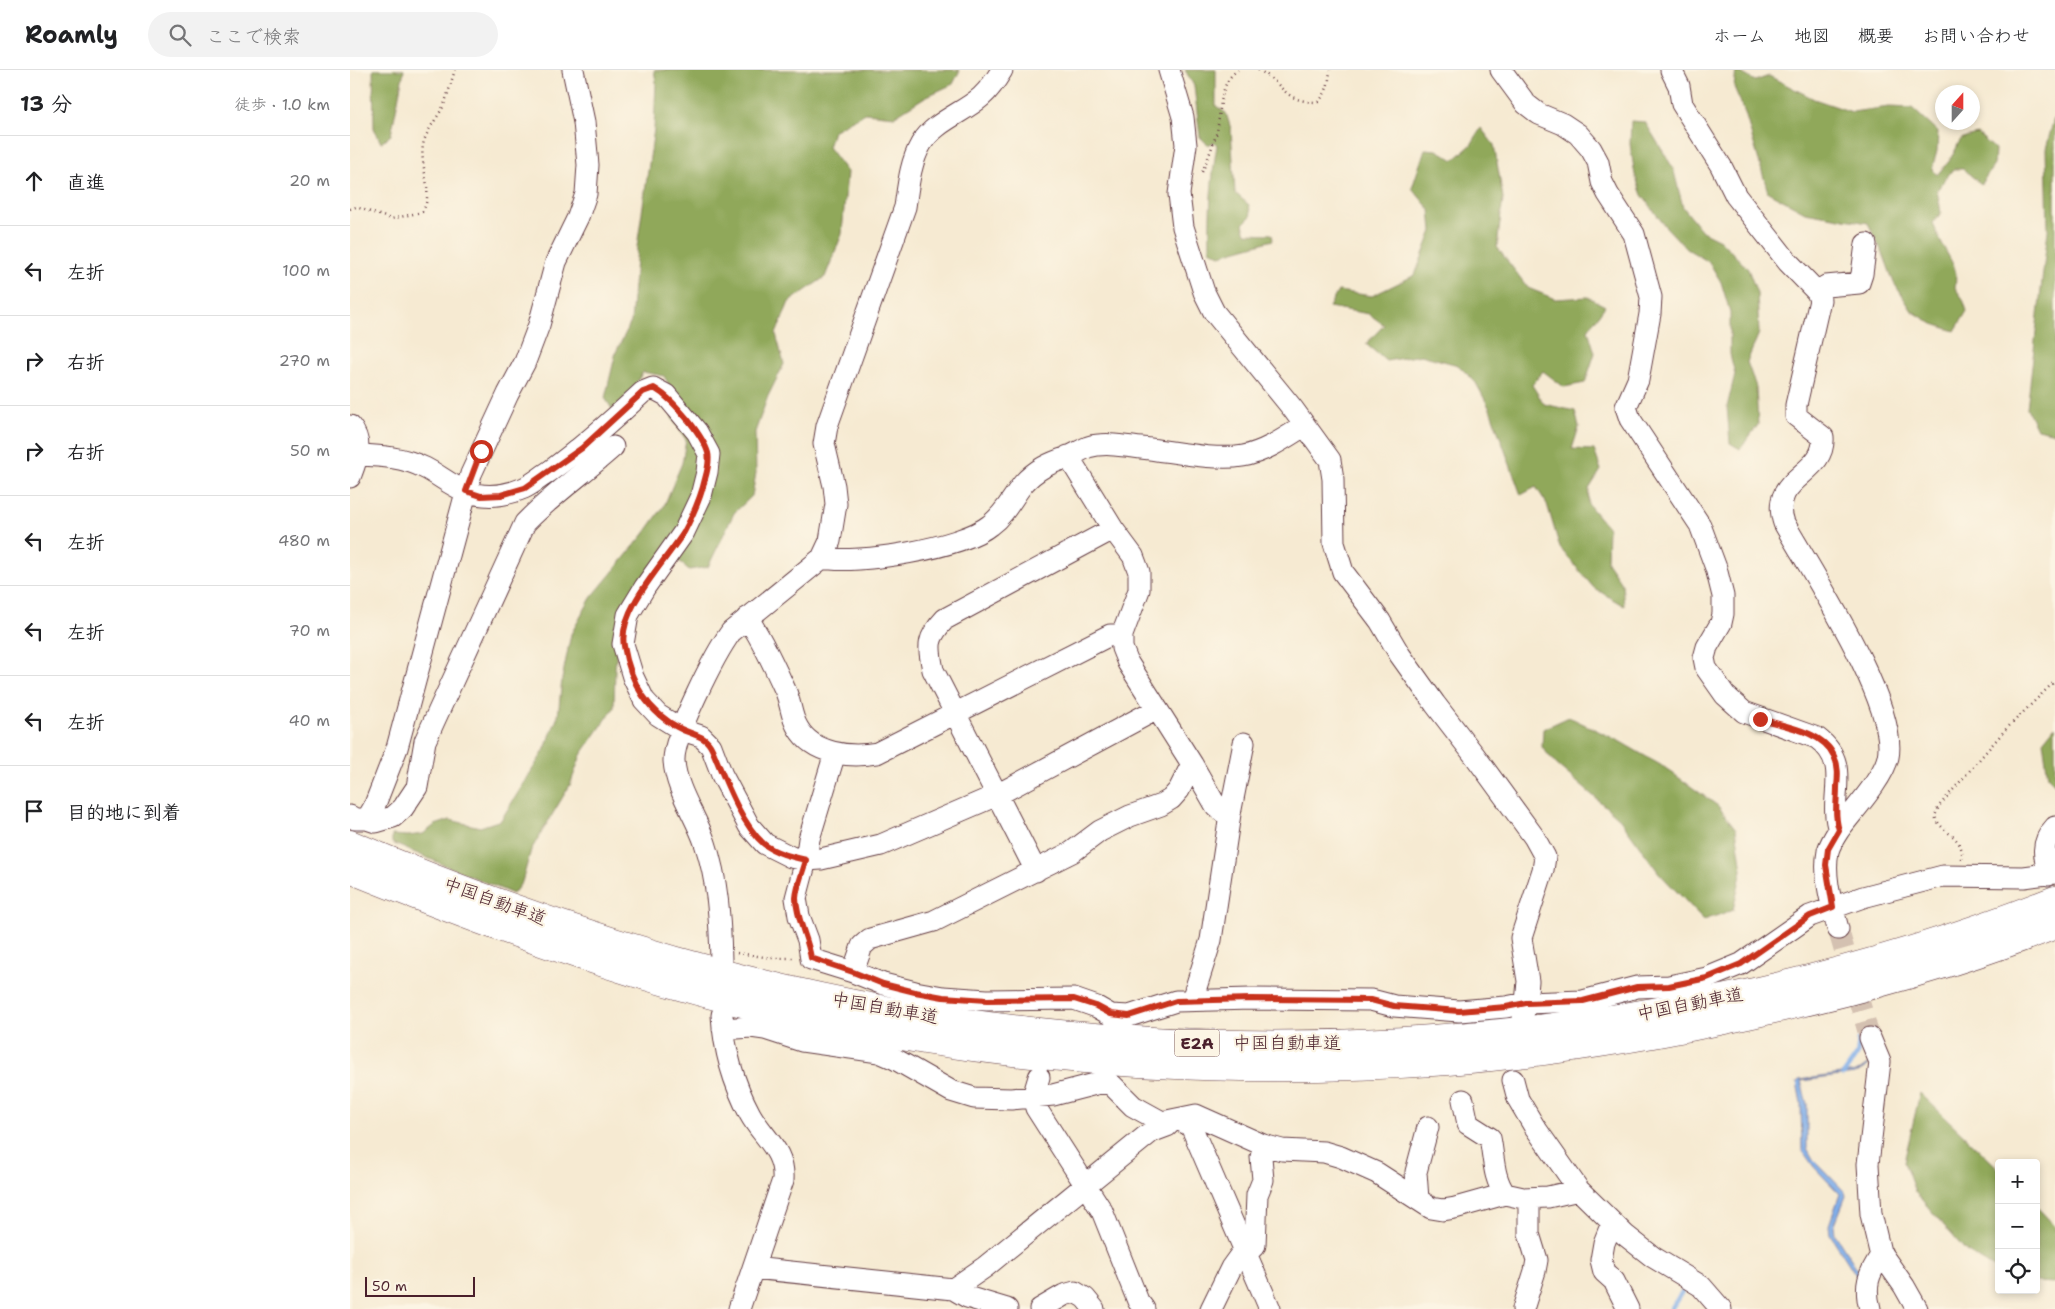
<!DOCTYPE html>
<html lang="ja">
<meta charset="utf-8">
<style>
:root{--surface:#fff;--page:#f2f2f2;--text:#202124;--muted:#757577;--line:#e0e0e0}
body{margin:0;font-family:"Shantell Sans","Klee One",sans-serif;background:var(--page);color:var(--text)}
.controls{position:absolute;right:15px;bottom:15px;display:grid;overflow:hidden;border-radius:5px;box-shadow:0 2px 8px #0003}
.controls button{width:45px;height:45px;display:grid;place-items:center;padding:0;border:0;border-bottom:1px solid var(--line);background:var(--surface);color:var(--text);font:25px sans-serif}
.compass{position:absolute;left:1585px;top:15px;width:45px;height:45px;border-radius:50%;background:var(--surface);box-shadow:0 2px 8px #0003;rotate:21deg}
.scale{position:absolute;left:15px;bottom:12px;width:110px;box-sizing:border-box;padding-left:5px;border:2px solid #4a1f2b;border-top:0;font-size:14px;line-height:18px;white-space:nowrap;color:#4a1f2b;-webkit-text-stroke:4px #fcf5e5;paint-order:stroke}
.stop{position:absolute;width:15px;height:15px;margin:-11px;border:4px solid #c8321e;border-radius:50%;background:#fff}
.stop.end{background:#c8321e;border-color:#fff;box-shadow:0 1px 5px #0008}
.list{margin:0;padding:0;list-style:none}
h2{display:flex;justify-content:space-between;align-items:center;height:65px;margin:0;padding:0 20px;font-size:21px}
h2 small{font-size:16px;font-weight:400;color:var(--muted)}
.list li{display:grid;grid-template-columns:32px 1fr auto;gap:15px;align-items:center;box-sizing:border-box;height:90px;padding:0 20px;border-top:1px solid var(--line)}
.list b{display:block;font-size:19px;white-space:nowrap}
.list em{font-size:16px;font-style:normal;color:var(--muted)}
.icon{flex:none;width:28px;height:28px;fill:none;stroke:currentColor;stroke-width:2;stroke-linecap:round;stroke-linejoin:round}
.map{position:relative;flex:none;width:1705px;height:1239px;overflow:hidden}
header{display:flex;align-items:center;gap:30px;box-sizing:border-box;height:70px;padding:0 25px;background:var(--surface);border-bottom:1px solid var(--line)}
header strong{font-size:24px}
nav{display:flex;gap:28px;margin-inline-start:auto;font-size:18px}
.search{width:350px;height:45px;background:var(--page);display:flex;align-items:center;gap:12px;box-sizing:border-box;padding:0 18px;border-radius:28px;color:var(--muted);font-size:19px}
main{display:flex}
aside{flex:1;background:var(--surface)}
.map>svg:first-child{display:block}
</style>
<header>
<strong>Roamly</strong>
<div class="search"><svg class="icon" aria-label="search" viewBox="0 0 24 24"><circle cx="10" cy="10" r="6"/><path d="M15 15l6 6"/></svg>ここで検索</div>
<nav><a>ホーム</a><a>地図</a><a>概要</a><a>お問い合わせ</a></nav>
</header>
<main>
<aside>
<h2>13 分<small>徒歩 · 1.0 km</small></h2>
<ul class="list">
<li><svg class="icon" aria-label="ahead" viewBox="0 0 24 24"><path d="M12 20V5M6 11l6-6 6 6"/></svg><div><b>直進</b></div><em>20 m</em></li>
<li><svg class="icon" aria-label="left" viewBox="0 0 24 24"><path d="M17 20v-9H6M10 6l-5 5 5 5"/></svg><div><b>左折</b></div><em>100 m</em></li>
<li><svg class="icon" aria-label="right" viewBox="0 0 24 24"><path d="M7 20v-9h11M14 6l5 5-5 5"/></svg><div><b>右折</b></div><em>270 m</em></li>
<li><svg class="icon" aria-label="right" viewBox="0 0 24 24"><path d="M7 20v-9h11M14 6l5 5-5 5"/></svg><div><b>右折</b></div><em>50 m</em></li>
<li><svg class="icon" aria-label="left" viewBox="0 0 24 24"><path d="M17 20v-9H6M10 6l-5 5 5 5"/></svg><div><b>左折</b></div><em>480 m</em></li>
<li><svg class="icon" aria-label="left" viewBox="0 0 24 24"><path d="M17 20v-9H6M10 6l-5 5 5 5"/></svg><div><b>左折</b></div><em>70 m</em></li>
<li><svg class="icon" aria-label="left" viewBox="0 0 24 24"><path d="M17 20v-9H6M10 6l-5 5 5 5"/></svg><div><b>左折</b></div><em>40 m</em></li>
<li><svg class="icon" aria-label="arrive" viewBox="0 0 24 24"><path d="M6 21V4h12l-3 4 3 4H6"/></svg><div><b>目的地に到着</b></div></li>
</ul>
</aside>
<div class="map">
<svg width="1705" height="1239" viewBox="0 0 1705 1239">
<rect width="100%" height="100%" fill="#fcf5e5"/>
<filter id="ink" filterUnits="userSpaceOnUse"><feTurbulence type="fractalNoise" baseFrequency=".02" numOctaves="2"/><feDisplacementMap in="SourceGraphic" scale="10" xChannelSelector="R" yChannelSelector="G"/><feConvolveMatrix kernelMatrix="1 2 1 2 8 2 1 2 1" color-interpolation-filters="sRGB"/></filter>
<filter id="wash" filterUnits="userSpaceOnUse"><feTurbulence type="fractalNoise" baseFrequency=".0096" numOctaves="4" result="noise"/><feDisplacementMap in="SourceGraphic" scale="20" xChannelSelector="R" yChannelSelector="G"/><feGaussianBlur stdDeviation="1.12" result="paint"/><feColorMatrix in="noise" values="0 0 0 0 0 0 0 0 0 0 0 0 0 0 0 0 0 1.4 0 .05"/><feComposite in="paint" operator="in"/></filter>
<g filter="url(#wash)">
<rect width="100%" height="100%" fill="#f6ead2"/>
<!-- forest -->
<path fill="#90a85a" stroke="#6d6442" d="M23,0h31l-13,65 -10,8 -7,-15z
M304,0h306l-7,14 -28,13 -30,19 -30,-3 -32,18 -5,16 19,25 -5,62 -17,43 -36,25 -13,32 8,30 -16,32 -13,36 1,41 -4,23 -18,17 -26,54 -19,3 -13,-12 -57,71 -4,40 -1,39 -33,47 -11,30 -39,65 -9,32 -9,12 -121,-51v-8l16,1 15,-2 12,-9 15,-5 30,7 21,-7 43,-69 14,-35 4,-37 9,-45 20,-36 53,-64 20,-28 18,-43 4,-23 -14,-22 2,-24 -10,-18 -21,-4 -8,13 -21,27 -9,-14 11,-46 15,-30 6,-75 17,-118 2,-47z
M835,0h31v36l10,7 5,16 4,64 14,12 2,11 -8,8 3,9 26,1 1,6 -53,15 -10,-5c-1,-36 1,-70 7,-105l-3,-3 -6,3 -8,-8 -6,-51z
M1386,0l19,11 14,-5 45,23 38,13 37,-5 23,1 26,24 -1,19 -5,18 5,6c5,-6 11,-13 15,-19 10,-16 3,-18 26,-22l17,15 -1,16 -13,19 -18,-15h-10l-16,21 4,23 -8,10c3,8 6,16 10,23 9,17 15,22 12,42l8,11 4,12 -12,20 -22,-7 -21,-13 -18,-28 -10,-27 -16,-33 -63,-11 -37,-20 -23,-79 -11,-26z
M1705,44v319l-18,-4 -10,-20 21,-179 -2,-81z
M1281,51l14,1 28,46 10,39 19,24 18,9 28,29 9,24 2,40 -12,29 9,25 2,38 -18,24 -10,-6 -3,-36 8,-33 -5,-20v-42l-9,-30 -12,-20 -22,-13 -22,-23 -23,-31 -7,-20 -5,-31z
M1131,58l13,17 9,53 -6,49 31,41 27,11 33,-2 17,9 -17,24 7,23 -10,30 -21,4 -21,-16 -11,14 12,19 31,7 4,16 -7,22 22,1 7,20 -12,19 -1,15 20,24 -1,34 15,22 2,22 -30,-18 -34,-40 -13,-44 -11,-17 -15,8 -31,-86 -14,-26 -18,-18 -37,-10 -35,6 -20,-17 18,-19 -15,-11 -40,-7 9,-16 34,5 43,-21 17,-44 -2,-21 -18,-22 13,-39 12,1 17,10 17,-15z
M1219,647l50,24 45,26 54,39 18,23 6,41 -9,40 -29,10 -45,-47 -39,-54 -64,-55 -14,-17 1,-18z
M1705,656v58l-7,-7 -5,-36z
M1570,1023l79,76v102l-33,-20 -51,-59 -11,-30z
M1686,1136l19,20v57l-19,-1z"/>
<!-- water -->
<path fill="#7fade9" stroke="#64668a" d="M1518,994l1,1 -14,9 -54,7 6,23v44l6,11 32,33 1,4 -12,30 1,8 28,44 -4,2 -29,-46 -1,-9 11,-31 -26,-27 -12,-17 -1,-47 -4,-21 2,-2 57,-8z"/>
<g fill="none" stroke-linecap="round" stroke-linejoin="round">
<!-- stream -->
<path stroke="#7fade9" stroke-width="4.5" d="M1493,1005l14,-20 2,-15
M1321,1239l16,-25"/>
</g>
</g>
<g filter="url(#ink)">
<g fill="none" stroke-linecap="round" stroke-linejoin="round">
<!-- minor-tunnel -->
<path stroke="#d4c1b1" stroke-width="21" stroke-dasharray="21 11" stroke-linecap="butt" d="M1488,859l32,109
M704,977l14,-29"/>
<defs>
<path id="minor" d="M819,0l14,47 3,28 -7,49 4,33 21,65 10,20 79,97 37,51 3,19 1,64 9,29 37,49 20,34 35,49 40,52 59,81 11,20 -2,13 -22,68 7,43 -2,22 -3,12
M1151,0l25,34 13,10 24,10 15,10 13,15 7,13 4,20 6,12 26,40 17,63 -1,17 -12,66 -12,27 4,12 70,106 16,43 7,28v18l-2,9 -14,24 -3,11 2,10 19,27 19,17 73,26c36,27 10,58 22,92 -4,6 -9,14 -11,21 -5,26 4,54 10,78
M1321,0l8,16 3,18 39,62 15,30 52,66 29,30 3,8 -24,105v11l27,21c3,39 -55,39 -39,86 27,48 115,182 104,234 -5,22 -35,54 -49,73
M1467,222l9,-6 33,-3 3,-9 4,-30
M0,356c14,17 7,33 0,51
M8,385c24,1 45,2 67,13 14,7 25,17 40,23 19,7 40,5 59,-3 9,-4 18,-12 26,-17 33,-24 63,-51 93,-79l10,-4 13,7 31,37 12,22 -2,18 -6,24 -17,36 -39,55 -17,28 -5,29 10,33 11,23 14,15 24,15 19,6 10,10 11,29 27,51 16,18 26,13 15,3 15,-1 60,-14 116,-50 160,-86
M718,386l45,73 20,27 6,16v18l-17,45v13l6,15 64,101 24,42 7,6 7,2
M472,488c35,7 140,-10 168,-33 15,-11 22,-27 33,-41 13,-15 27,-21 45,-27 7,-3 13,-7 20,-10 17,-5 36,-1 53,1 30,3 73,13 102,8 22,-4 42,-18 61,-30
M397,548c14,18 29,52 39,74 5,12 5,25 12,36 15,26 52,30 79,25l233,-118h12
M485,683l-26,86 -3,21 -10,38 3,18 9,24 3,19 42,13 30,12 32,8 28,5 44,3 87,-1 23,8 14,8 18,1 47,-15 75,-2 120,1 23,6 65,5 47,-4 20,-4 57,-2 54,-14 32,-1 38,-8 34,-14 69,-48 53,-19 80,-21 81,1 31,-4
M0,746l5,3h12l7,-12 23,-59 74,-274 37,-80 17,-32 14,-37 17,-63 22,-45 8,-23 2,-29 -4,-43 -11,-52
M17,749l9,3 17,-5 10,-9 14,-21 8,-46 100,-218c27,-28 59,-50 88,-76
M686,801l-103,-201c-5,-25 -6,-32 12,-51l168,-90
M1699,805c-5,-18 -9,-32 6,-48
M371,890c-1,-40 -3,-79 -16,-117 -9,-27 -29,-53 -31,-82 -1,-25 41,-107 57,-129l91,-74 8,-17 6,-37 -2,-18 -10,-42 3,-18 78,-219c3,-20 5,-44 16,-63 13,-22 42,-31 60,-47 9,-8 15,-17 21,-27
M503,902l9,-26 8,-7 64,-18 138,-69 28,-21 30,-15 31,-11 10,-6 8,-9 13,-26
M842,930l19,-60 19,-126 14,-71
M372,945c2,34 12,69 28,99 13,24 35,36 33,66l-44,129
M373,959l28,-2 14,2 37,12 77,11 16,7 56,32 23,7 37,1 42,-4 50,-13 9,3 21,21 29,16 34,-7 67,30 19,5 42,2 17,5 36,16 54,35 12,2 12,-2 50,-14 18,4 25,-1 31,-7
M1520,968l10,24 -12,102 3,50 9,38 24,34 13,23
M689,1007l-6,20 3,11 66,103 36,90 6,8
M1163,1010l5,19 16,27 45,64 46,45 28,22 48,29 20,23
M1113,1030l5,24 22,14c4,19 3,40 15,56
M828,1049l13,7 79,183
M1068,1129l-2,-27 12,-45
M1262,1153l-8,20 -3,17 3,12 10,9 14,28
M403,1198l200,21 14,8 40,12
M603,1219l32,-22 166,-135 16,-6 6,-6
M690,1239l24,-14 11,-3 10,6 9,11
M861,1239l20,-41 13,-18 7,-1 4,-4 2,-50 6,-15 -2,-23 4,-11
M1173,1239l12,-38 2,-11 -8,-26v-36
M1520,1239c-6,-23 -2,-35 12,-55"/>
<path id="highway" d="M0,774c124,53 252,98 382,132 430,112 909,87 1323,-76
M0,799c155,63 312,120 476,153 204,42 414,54 622,39 102,-8 204,-25 304,-47 102,-22 205,-50 303,-89"/>
</defs>
<!-- minor casing -->
<use href="#minor" stroke="#643d44" stroke-width="23"/>
<!-- highway casing -->
<use href="#highway" stroke="#643d44" stroke-width="29"/>
<!-- path -->
<path stroke="#643d44" stroke-width="2.5" stroke-dasharray="1 4" stroke-linecap="butt" d="M908,0c27,13 23,32 60,32 9,-9 11,-19 12,-32
M852,102c6,-14 11,-26 15,-41 4,-20 2,-49 21,-61
M0,139l6,-2 35,12 31,-7c14,-21 -5,-48 2,-71 4,-12 13,-23 19,-34 5,-12 8,-25 12,-37
M1612,789c2,-25 -21,-24 -27,-43l4,-10 66,-76 50,-49
M387,883l34,5h23"/>
<!-- minor -->
<use href="#minor" stroke="#fff" stroke-width="21"/>
<!-- highway -->
<use href="#highway" stroke="#fff" stroke-width="28"/>
</g>
</g>
<g fill="none" stroke-linecap="round" stroke-linejoin="round" filter="url(#ink)">
<!-- route -->
<path stroke="#c8321e" stroke-width="6" d="M131,381l-15,40 15,5 20,-1 24,-7 57,-40 61,-56 11,-4c14,8 24,20 35,33 7,9 16,21 19,32 2,8 -1,19 -3,26 -4,18 -12,36 -21,53 -18,29 -67,78 -60,114 6,36 24,67 57,83 12,6 25,6 31,20 12,28 29,75 52,95 11,9 29,13 42,16 -3,12 -9,25 -10,38 0,20 12,40 15,60l42,14 30,12 32,8 28,5 44,3 87,-1 22,7 15,8 18,2 47,-15 75,-2 120,1 23,6 65,5 47,-4 20,-4 57,-2 54,-14 32,-1 38,-8 34,-14 69,-48 23,-9 -7,-42 2,-16 11,-19c-5,-14 -2,-29 -2,-43 1,-10 2,-21 -3,-31 -11,-25 -50,-30 -74,-37"/>
</g>
<g text-anchor="middle" stroke-width="4.5" stroke-linejoin="round" paint-order="stroke">
<!-- shield labels -->
<rect fill="#fcf5e5" stroke="#7f5f63" stroke-width="1" x="824.5" y="959.5" width="45" height="27" rx="4"/>
<g font-size="16" font-weight="bold" fill="#4a1f2b">
<text x="847" y="979">E2A</text>
</g>
<!-- street labels -->
<g font-size="18" fill="#4a1f2b" stroke="#fcf5e5">
<text transform="translate(145 831) rotate(20)" y="6">中国自動車道</text>
<text transform="translate(1340 934) rotate(-11)" y="6">中国自動車道</text>
<text transform="translate(535 938) rotate(10)" y="6">中国自動車道</text>
<text x="937" y="979">中国自動車道</text>
</g>
</g>
</svg>
<div class="controls">
<button>+</button>
<button>−</button>
<button><svg class="icon" aria-label="locate" viewBox="0 0 24 24"><circle cx="12" cy="12" r="6"/><path d="M12 2v4M12 18v4M2 12h4M18 12h4"/></svg></button>
</div>
<svg class="compass" viewBox="-18 -18 36 36"><path d="M0-13l5 13h-10z" fill="#e53935"/><path d="M0 13l5-13h-10z" fill="#757577"/></svg>
<div class="scale">50 m</div>
<div class="stop" style="left:131px;top:381px"></div>
<div class="stop end" style="left:1410px;top:649px"></div>
</div>
</main>
